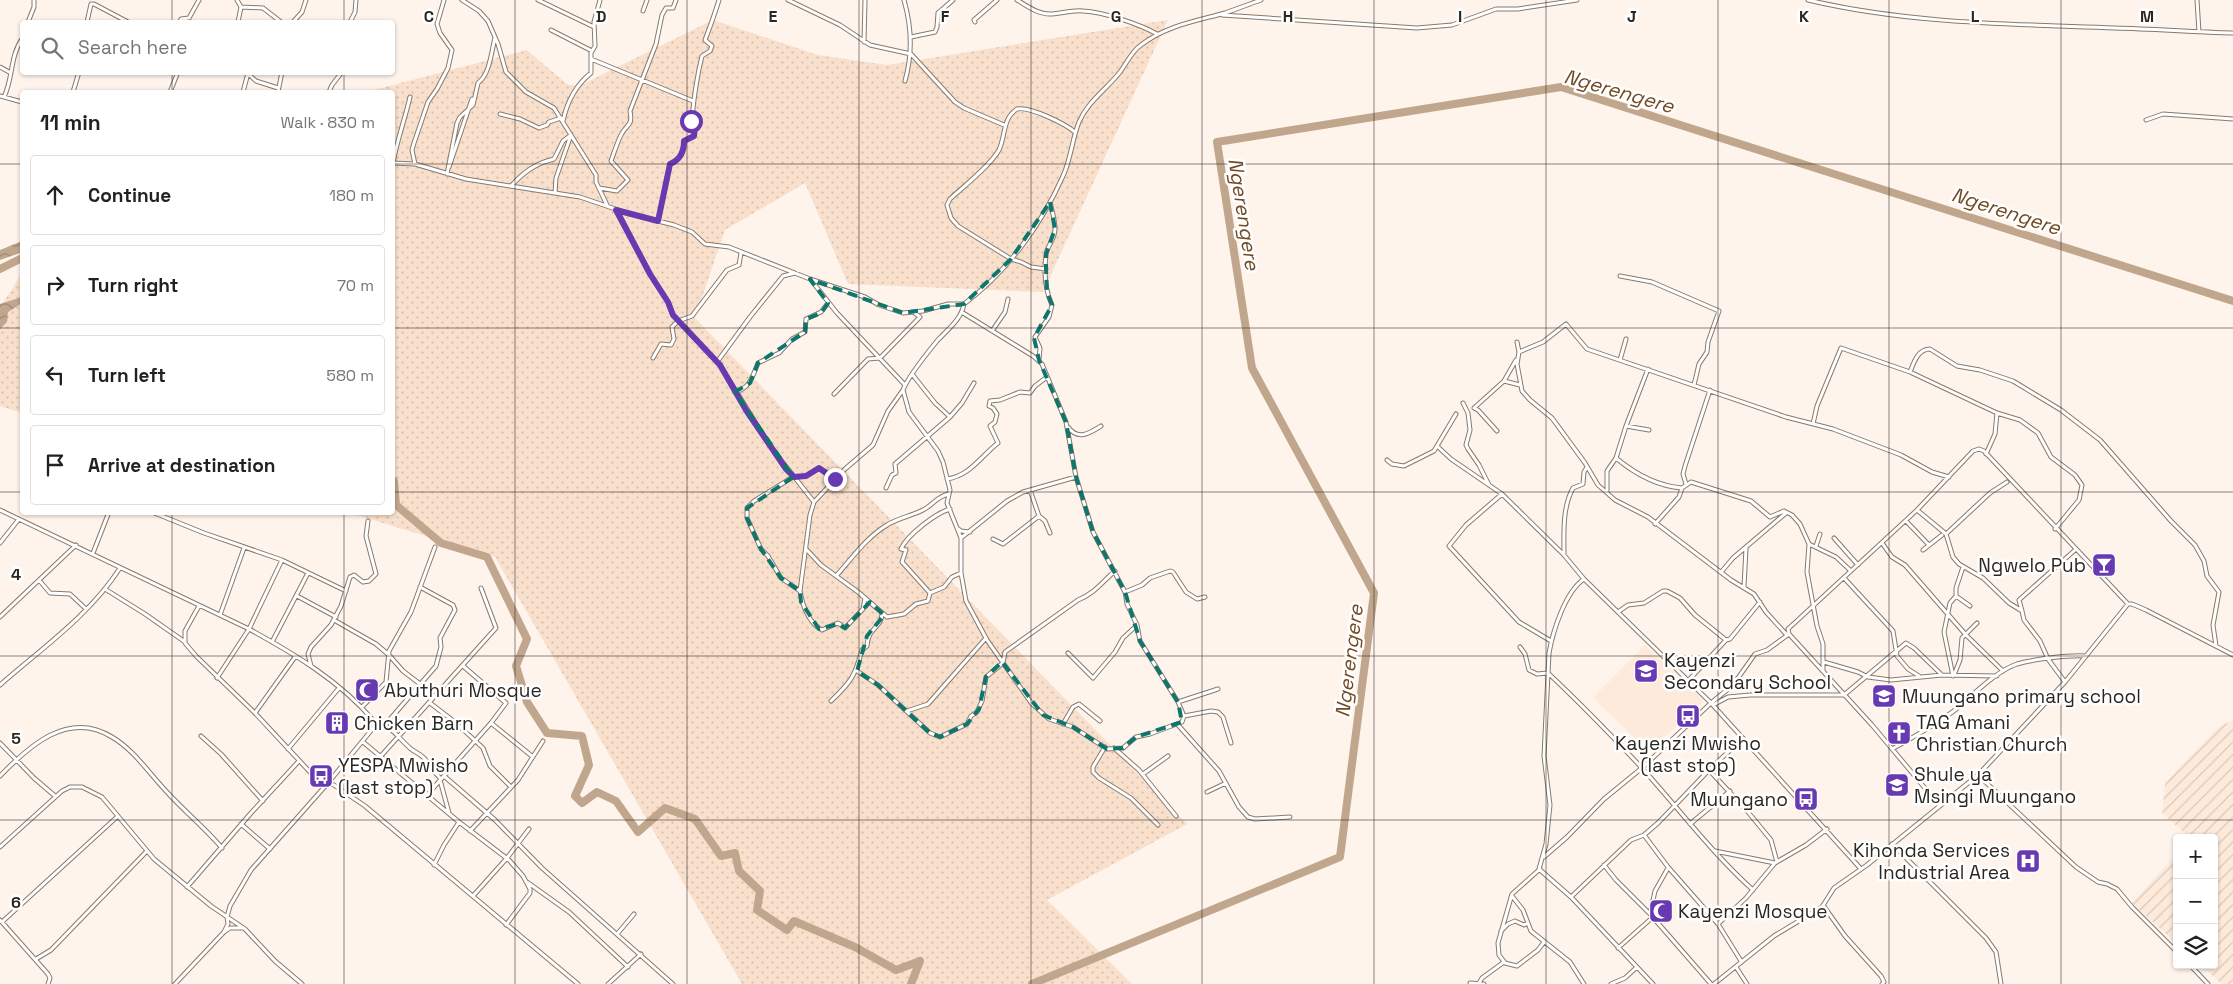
<!DOCTYPE html>
<meta charset="utf-8">
<style>
:root{--surface:#fff;--page:#f6f6f6;--text:#202124;--muted:#757577;--line:#e0e0e0}
body{margin:0;font-family:"Space Grotesk",sans-serif;background:var(--page);color:var(--text)}
.controls{position:absolute;right:15px;bottom:15px;display:grid;overflow:hidden;border-radius:5px;box-shadow:0 1px 4px #0004}
.controls button{width:45px;height:45px;display:grid;place-items:center;padding:0;border:0;border-bottom:1px solid var(--line);background:var(--surface);color:var(--text);font:25px sans-serif}
.stop{position:absolute;width:15px;height:15px;margin:-11px;border:4px solid #683ab2;border-radius:50%;background:#fff}
.stop.end{background:#683ab2;border-color:#fff;box-shadow:0 1px 5px #0008}
.list{margin:0;padding:0;list-style:none}
h2{display:flex;justify-content:space-between;align-items:center;height:65px;margin:0;padding:0 20px;font-size:21px}
h2 small{font-size:16px;font-weight:400;color:var(--muted)}
.list li{display:grid;grid-template-columns:32px 1fr auto;gap:15px;align-items:center;box-sizing:border-box;height:80px;margin:0 10px 10px;padding:0 10px;border:1px solid var(--line);border-radius:5px}
.list b{display:block;font-size:19px;white-space:nowrap}
.list em{font-size:16px;font-style:normal;color:var(--muted)}
.icon{flex:none;width:28px;height:28px;fill:none;stroke:currentColor;stroke-width:2;stroke-linecap:round;stroke-linejoin:round}
.map{position:relative;flex:none;width:2233px;height:984px;overflow:hidden}
.search{position:absolute;background:var(--surface);box-shadow:0 1px 4px #0004;left:20px;top:20px;width:375px;height:55px;display:flex;align-items:center;gap:12px;box-sizing:border-box;padding:0 18px;border-radius:5px;color:var(--muted);font-size:19px}
.panel{position:absolute;background:var(--surface);box-shadow:0 1px 4px #0004;left:20px;top:90px;width:375px;height:425px;border-radius:5px}
.map>svg:first-child{display:block}
</style>
<div class="map">
<svg width="2233" height="984" viewBox="0 0 2233 984">
<defs>
<pattern id="industrial-furrows" width="10" height="10" patternUnits="userSpaceOnUse" patternTransform="scale(1.25)"><rect width="10" height="10" fill="#fdeada"/><path d="M-1 1l2-2M0 10L10 0M9 11l2-2" fill="none" stroke="#d9c9bb"/></pattern>
<pattern id="grass-dots" width="8" height="8" patternUnits="userSpaceOnUse" patternTransform="scale(1.25)"><rect width="8" height="8" fill="#f8e0cc"/><path d="M2 2h.1M6 6h.1" fill="none" stroke="#d5c0af" stroke-width="1.8" stroke-linecap="round"/></pattern>
<pattern id="water-waves" width="16" height="10" patternUnits="userSpaceOnUse" patternTransform="scale(1.25)"><rect width="16" height="10" fill="#c1a68e"/><path d="M0 5q4-4 8 0t8 0" fill="none" stroke="#9d8774"/></pattern>
</defs>
<rect width="100%" height="100%" fill="#fff4ec"/>
<!-- built -->
<path fill="#fdeada" d="M1645,645l59,56 -55,50 -56,-53z"/>
<!-- industrial -->
<path fill="url(#industrial-furrows)" d="M2233,720v264h-11l-21,-19h13v-127h-24l-28,-25 3,-30 52,-55z
M2177,853v91l-45,-41z"/>
<!-- grass -->
<path fill="url(#grass-dots)" d="M713,20l105,35 69,10 281,-45 -125,272 -195,-8 -43,-101 -80,47 -30,88 492,506 -140,76 85,84h-390l-247,-427 -145,-44 42,-1v-420h-26l161,-42 41,35h13z
M22,273v140l-22,-7v-98z"/>
<!-- water -->
<path fill="url(#water-waves)" d="M22,241v9l-2,3 -20,7v-10z
M22,297v6l-14,9 -1,10 -7,7v-25z"/>
<g fill="none" stroke-linecap="round" stroke-linejoin="round">
<!-- river -->
<path stroke="#c1a68e" stroke-width="8" d="M0,269l22,-11
M392,482l2,-1 2,24 45,38 46,14 40,82 -11,27 11,36 20,31 35,3 7,29 -14,31 7,7 15,-11 19,9 22,31 27,-24 30,11 26,37 14,-3 4,18 21,20 -3,19 30,20 7,-9 61,26 41,23 24,-9 -9,23
M1032,984l308,-127 34,-264 -122,-225 -35,-226 344,-55 672,214"/>
<defs>
<path id="minor" d="M237,0l4,7 -3,15
M462,0l17,11 9,10 10,23 8,28 20,20 28,16 42,67v7l11,23
M538,0l56,27
M788,0l52,25 30,20 41,9 44,48 9,6 40,17
M904,0c8,28 9,53 1,81
M1017,0c10,6 22,15 35,14 11,-1 21,-4 31,-3 21,1 56,13 74,23
M1808,0c102,24 203,24 307,28 39,1 79,4 118,5
M2197,0l2,32
M241,7l22,1 18,14
M643,11l4,-11
M1222,15l195,13 35,-3 44,-16h22l59,-9
M28,22l6,-15v-7
M87,22l4,-18h3l34,18
M180,22l1,-3 8,-1 10,-18
M293,22l9,-10 4,-12
M350,22l5,-10 1,-12
M975,22l-1,-2 23,-20
M551,30l41,21
M911,37l24,-5 2,-5 1,-14 15,-13
M864,42l1,-42
M591,59l102,42
M0,67l11,6
M246,72l10,9 22,7
M73,92l6,-20
M170,92l8,-20
M243,92l5,-19
M278,92l4,-20
M329,92l3,-7 10,-13
M0,96l22,6
M4,97c9,-18 6,-41 18,-58
M500,114l20,5 19,9 8,-3 2,-3 12,-4
M2146,120l17,-6 70,5
M563,121c4,-19 13,-36 28,-48v-20l4,-7 -1,-24 6,-22
M392,163l23,1 51,15 114,18 50,17 44,11 18,7 13,12 24,3 81,32 55,18 14,8 24,8 20,-2 25,-7h16c43,-32 78,-80 99,-128 8,-17 9,-37 16,-54 9,-21 28,-33 41,-50 7,-9 11,-20 21,-27 24,-19 55,-24 84,-32 12,-4 24,-9 36,-13
M393,163c4,-23 12,-44 17,-66
M415,164l-3,-14 2,-7 14,-41 9,-13 11,-21 4,-18 -12,-17 -3,-9 7,-24
M449,167l23,-68
M447,174l10,-51 3,-6 13,-12 5,-22c12,-9 13,-30 17,-45
M512,185c12,-13 24,-22 42,-26l9,-18 8,-6
M599,188l18,3 11,-11 -17,-19c3,-8 6,-18 10,-26 6,-12 12,-8 9,-24l26,-67 6,-29 4,-7h7l3,-8
M555,193l1,-15 15,-43
M617,210l33,64 18,28 5,13 47,50 50,81 44,56
M658,221l12,-57c10,-4 14,-13 14,-23l10,-5c1,-8 -3,-11 -2,-18 2,-21 5,-42 10,-62l8,-5 2,-5 -7,-6c5,-13 10,-27 14,-40
M1046,269l-15,-2 -10,-5 -10,-3 -53,-33 -7,-8 -4,-13 3,-6c14,-13 40,-33 49,-49 7,-15 3,-31 18,-41 13,-3 48,15 58,23
M1620,276l32,6 67,29 -11,31 -1,10 -8,12 -5,21
M811,280l26,33 68,72
M963,313l70,43 9,8 24,58 10,55 17,55 32,60 2,12 10,21 3,16 38,61 6,14 -2,6 -32,12 -14,3 -13,11 -16,1 -34,-22 -24,-8 -17,-15 -45,-64 -21,-39 -5,-28v-35l-14,-35 3,-13 -7,-28 -5,-11 -29,-39 -6,-22c5,-13 25,-38 34,-49 11,-12 24,-21 27,-37
M992,331l13,-19 3,-13
M1517,342l2,10 -2,12 5,27 8,9 22,18 33,45 13,22 17,15 33,17 83,63 23,14 12,18 20,22
M1519,352l24,-10 23,-18 21,25 199,68 47,12 68,26 31,17 17,5
M653,358l8,-14 10,1 3,-6 -2,-12 6,-6 14,-5 35,-46 12,-5 2,-12
M1039,360l1,-12 -5,-11 14,-20 3,-12c-7,-15 -8,-34 -6,-50 1,-10 9,-15 9,-26 0,-9 -3,-18 -5,-27
M1620,360l6,-21
M717,362l33,-45 33,-41 12,-3
M1910,372c4,-10 8,-23 20,-23l27,17 23,4 33,11 48,29 39,30 71,81 24,24 9,16 3,15 12,16 -6,33 3,21
M912,374l23,29 15,14
M1504,381l12,-21
M735,392c15,-3 18,-17 23,-29l21,-10 13,-14 13,-7 1,-13 15,-7 7,-9
M834,394l34,-35 12,-1 40,-41 -5,-4
M1463,403l5,10 2,17 -4,15 2,4 11,16 10,20
M1813,424l4,-18 24,-58 69,24 87,41 23,7 18,13 13,24 24,18 7,10 -3,15 -24,29
M1626,426l23,4
M1068,427c10,14 22,6 33,-1
M1497,431l-19,-21 -4,-2 30,-27 16,4
M1437,446l14,13 51,35 62,61 20,24 127,124 150,166
M1986,454l9,-20 2,-21
M1616,458c18,15 41,28 66,30l9,-6 60,19 19,16 14,-6 8,4 8,9 9,20 -2,28 10,54 6,18v27
M1387,460l5,4 12,2 30,-15 22,-37
M947,479c23,-3 34,-23 51,-36l-8,-17 5,-4 2,-8 -4,-6 -4,-2 1,-5 10,-1 20,-8 10,1 5,-7 12,-9
M1686,484l-3,-10 2,-8 25,-76
M886,488l6,-13 4,-2 -1,-9 55,-47 12,-14 12,-20
M1030,490l9,26 6,5 5,12
M1607,492v-21l9,-13 10,-32 22,-57
M1502,494l-36,31 -17,21 70,76 32,19
M0,510l249,119c44,24 91,52 124,91l1,7 -46,56
M1917,510l29,24 7,23 6,7 24,14 26,25 13,8 2,9 16,21 8,18 17,23
M152,512l52,21 78,27 64,31
M1906,521l23,24
M1655,524l24,-27 3,-9
M957,528l4,3 9,1
M1946,534l44,-41 17,-11
M961,538l46,-37 16,-9 53,-15
M1834,538l24,27
M993,539l10,5 36,-28
M0,543l19,-24
M1882,543l10,14 13,8 61,70 37,36
M1809,544l27,13 15,14
M1816,546l4,-12
M806,549l15,16 37,27 29,25 17,-3 12,-10 12,-3 2,-8 14,-6 8,-10 9,-4
M1923,550l19,-15
M93,553l16,-41
M1564,555c0,-21 -2,-47 9,-67l10,-4 1,-12 3,-5
M1722,571l11,-13 53,-45
M837,575c15,-17 30,-38 50,-50 11,-7 24,-9 36,-15 10,-5 14,-14 26,-16
M1584,579c-19,13 -31,52 -35,74l-5,103 6,49 -4,39 -7,25 32,28 82,87
M1845,579l48,52 4,25 11,13 11,7
M39,580l11,13 20,1 16,15
M1744,587l2,-39
M105,589l40,25 40,28
M800,591l-19,-13 -13,-22 -7,-7 -14,-31v-10l7,-7 39,-24 13,-1 13,-8 16,11
M1125,592l17,-7 8,-7 20,-7 3,1 13,20 11,7 8,-2
M930,593l-28,-31 4,-12 -5,-1c6,-14 35,-36 49,-40
M297,596l39,21
M1956,596l14,10
M865,598l-2,11 -18,19 -7,-5 -16,7c-13,-6 -20,-26 -22,-39l10,-76 4,-13 31,-33 28,-24 15,-34 15,-21
M199,606l-14,25v12l11,13 59,57 68,73
M2022,611l-3,-11 56,-50
M1618,612l10,-7 16,-2 19,-12h4l13,7 15,17 31,25
M220,615l24,-67
M0,617l76,-72
M334,620l42,24 13,11 14,16 17,13
M1789,634l83,91 68,81
M272,642l36,-69
M1520,647l5,7 4,16 8,4 11,-1c32,30 64,63 94,95 37,41 70,85 111,122
M1068,653l25,25 22,-26 8,-14 13,-12
M1824,662l34,10 10,5 23,3 51,-5 55,1
M311,666l-3,-12 3,-7 20,-22 10,-19 9,-29 4,-2 9,7 6,-1 7,-7 -10,-38 2,-15
M857,671l21,14 52,48 10,4 27,-13 4,-8 6,-4 5,-11 4,-24 17,-14 2,-11 73,-52c16,-6 24,-18 37,-29
M1954,675l6,-15 2,-22 15,-15
M1953,676l-9,-44 6,-29 6,-7v-8l7,-21
M217,678l32,-49 33,-69
M1687,682l39,-42 4,-1 30,-37
M0,685c41,-36 90,-70 120,-117
M831,701c20,-19 24,-25 31,-51l5,-4c1,-19 14,-17 15,-32
M1178,702l40,-13
M430,703l26,20 27,25 7,18 21,21
M1713,705l15,-8 22,-2h94l62,-52 8,5 28,27
M362,707l24,-25 3,-31 22,-39 24,-65
M907,711l21,-7 58,-66
M255,713l40,-56
M1184,716l27,-5 7,1 5,5 8,26
M374,722c18,3 24,16 37,27 4,3 9,5 13,9 6,7 10,14 17,21
M491,723l42,34
M1063,724l10,-17 6,-3 21,17
M385,725l51,-59 5,-19 -1,-9 15,-28 -2,-5 -33,-18
M1178,725l41,46 20,36 9,10 7,2 35,-2
M201,736l20,18 42,47
M363,742l96,80 50,38 14,16 7,13v4l-24,32
M0,743l34,35 21,18
M1105,747l-12,20v5l6,6 32,20 27,27
M1114,748l25,22 37,46
M288,749l51,-61
M1892,749c22,-12 43,-24 63,-39 17,-14 41,-39 62,-46 17,-5 52,-9 69,-8
M380,757l116,-129 -15,-40
M1709,770l39,42 23,28 6,22
M1143,774l25,-18
M1978,775l98,92 22,15 9,2 10,5 15,18 45,45
M0,776c29,-30 68,-66 112,-39 22,13 37,36 54,54 18,20 39,37 56,57
M444,776l51,44 47,48 131,116
M440,780l9,33
M1207,792l19,-9
M427,795l64,-72 15,-20 -43,-37
M241,824l29,25
M1690,824l40,-33
M470,831l48,-51 25,-39
M1644,835l24,32 50,57 23,37
M1892,844l94,94 10,14 5,32
M0,847l62,-56 8,-4h12l20,10 52,62 57,47 34,23 30,32 27,23
M1715,851l60,12
M1544,857l23,-20 37,-38 38,-31 69,-65 22,-18 22,-31 12,-4 22,-16 -1,-5 129,-119 56,-59 6,-2 5,2 144,153
M434,865l10,-20 15,-23
M1604,865l12,15 34,34 61,70
M1540,869l-28,25 -14,49 1,12 6,8 12,3 21,-16 6,-8
M527,882l42,30 59,55
M187,887l64,-74 48,-52
M473,896l34,-38 22,-29
M1512,896l11,14 8,21 39,31 14,22
M1571,897l60,-57 13,-5 14,-12 51,-53 34,-32
M1823,905l22,31 36,40 3,6 -2,2
M1650,914l5,-23 13,-23
M0,920l48,54 2,4 -2,6
M0,921l2,1 116,-106
M1718,924l28,-26 29,-35 31,-18 21,-16
M1501,931l7,-7 7,-3 9,4 4,-2
M224,932l6,-4h12
M618,933l16,-19
M1618,948l35,-31
M36,959l15,-9 95,-98
M2190,965l18,19
M1736,967l11,17
M1470,983l14,1
M1479,983l3,-5 22,-16
M175,984l49,-52 4,-8 -1,-7 3,-11 21,-36 77,-87 6,2 31,21 213,178
M608,984l33,-30
M1611,984l14,-6 12,-11
M1714,984l60,-48 48,-29 12,-19 33,-23 111,-90 87,-93 63,-78h4l14,6 87,45"/>
</defs>
<!-- minor casing -->
<use href="#minor" stroke="#88796c" stroke-width="5"/>
<!-- minor -->
<use href="#minor" stroke="#fff" stroke-width="3"/>
</g>
<g fill="none" stroke-linecap="round" stroke-linejoin="round">
<!-- route -->
<path stroke="#683ab2" stroke-width="6" d="M691,121l4,7 -1,8 -10,5c0,10 -4,19 -14,23l-12,57 -42,-11 34,64 18,28 5,13 47,50 26,45 40,59 8,8 12,-1 13,-8 16,11"/>
</g>
<!-- marked area -->
<path fill="none" stroke="#0f766e" stroke-width="4" stroke-dasharray="10 6" stroke-linejoin="round" d="M1050,202l5,27 -9,25v15l1,23 5,13 -18,33 5,22 27,62 10,55 17,55 32,60 15,49 38,61 4,20 -46,15 -13,11 -16,1 -34,-22 -30,-12 -41,-53 -16,15 -7,32 -12,15 -27,13 -10,-4 -52,-48 -21,-14 10,-35 17,-21 -14,-13 -25,26 -7,-4 -19,5 -18,-27 -1,-11 -19,-13 -20,-29 -14,-31v-10l46,-31 -58,-85 15,-9 8,-20 47,-31 1,-13 15,-6 7,-10 -18,-24 93,34 61,-9 47,-45z"/>
<!-- grid -->
<path fill="none" stroke="#2d2721" stroke-width="1" stroke-opacity="0.55" d="M172,0v22M344,0v22M515,0v984M687,0v984M859,0v984M1031,0v984M1202,0v984M1374,0v984M1546,0v984M1718,0v984M1889,0v984M2061,0v984M172,72v20M344,72v20M0,164h22M392,164h1841M0,328h22M392,328h1841M0,492h22M392,492h1841M172,512v472M344,512v472M0,656h2233M0,820h2233"/>
<!-- icons -->
<defs>
<symbol id="bar-square" viewBox="-11 -11 22 22"><rect x="-9" y="-9" width="18" height="18" rx="4" fill="#683ab2" stroke="#fff"/><path d="M-6-5H6L.8 .8V4.5H3.5V6h-7V4.5H-.8V.8Z" fill="#fff"/></symbol>
<symbol id="school-square" viewBox="-11 -11 22 22"><rect x="-9" y="-9" width="18" height="18" rx="4" fill="#683ab2" stroke="#fff"/><path d="M0-5L7-2L0 1L-7-2ZM-4 1L0 2.5L4 1V4Q0 6-4 4Z" fill="#fff"/></symbol>
<symbol id="mosque-square" viewBox="-11 -11 22 22"><rect x="-9" y="-9" width="18" height="18" rx="4" fill="#683ab2" stroke="#fff"/><path d="M3.5-4.9A6 6 0 1 0 3.5 4.9A5 5 0 1 1 3.5-4.9Z" fill="#fff"/></symbol>
<symbol id="bus-square" viewBox="-11 -11 22 22"><rect x="-9" y="-9" width="18" height="18" rx="4" fill="#683ab2" stroke="#fff"/><path d="M-5-6H5V4H4V6H2V4H-2V6H-4V4H-5ZM-3.5-4V0h7V-4ZM-3.5 1.2v1.5H-2V1.2ZM2 1.2v1.5H3.5V1.2Z" fill="#fff"/></symbol>
<symbol id="building-square" viewBox="-11 -11 22 22"><rect x="-9" y="-9" width="18" height="18" rx="4" fill="#683ab2" stroke="#fff"/><path d="M-4-6H4V6H1V3H-1V6H-4ZM-2.5-4.3h1.7v1.8h-1.7ZM.8-4.3h1.7v1.8H.8ZM-2.5-1h1.7V.8h-1.7ZM.8-1h1.7V.8H.8Z" fill="#fff"/></symbol>
<symbol id="church-square" viewBox="-11 -11 22 22"><rect x="-9" y="-9" width="18" height="18" rx="4" fill="#683ab2" stroke="#fff"/><path d="M-1.2-6h2.4v3.5h3.3v2.4h-3.3V6h-2.4V-.1h-3.3v-2.4h3.3Z" fill="#fff"/></symbol>
<symbol id="hospital-square" viewBox="-11 -11 22 22"><rect x="-9" y="-9" width="18" height="18" rx="4" fill="#683ab2" stroke="#fff"/><path d="M-5-5h3v3.5h4V-5h3V5h-3V1.5h-4V5h-3Z" fill="#fff"/></symbol>
</defs>
<g fill-rule="evenodd">
<use href="#bar-square" x="2090" y="551" width="28" height="28"/>
<use href="#school-square" x="1632" y="657" width="28" height="28"/>
<use href="#mosque-square" x="353" y="676" width="28" height="28"/>
<use href="#school-square" x="1870" y="682" width="28" height="28"/>
<use href="#bus-square" x="1674" y="702" width="28" height="28"/>
<use href="#building-square" x="323" y="709" width="28" height="28"/>
<use href="#church-square" x="1885" y="719" width="28" height="28"/>
<use href="#bus-square" x="307" y="762" width="28" height="28"/>
<use href="#school-square" x="1883" y="771" width="28" height="28"/>
<use href="#bus-square" x="1792" y="785" width="28" height="28"/>
<use href="#hospital-square" x="2014" y="847" width="28" height="28"/>
<use href="#mosque-square" x="1647" y="897" width="28" height="28"/>
</g>
<g text-anchor="middle" stroke-width="5" stroke-linejoin="round" paint-order="stroke">
<!-- poi labels -->
<g font-size="19" fill="#2d2721" stroke="#fff" text-anchor="start">
<text x="2086" y="572" text-anchor="end">Ngwelo Pub</text>
<text x="1664" y="667">Kayenzi<tspan x="1664" dy="22">Secondary School</tspan></text>
<text x="384" y="697">Abuthuri Mosque</text>
<text x="1902" y="703">Muungano primary school</text>
<text x="1916" y="729">TAG Amani<tspan x="1916" dy="22">Christian Church</tspan></text>
<text x="354" y="730">Chicken Barn</text>
<text x="1688" y="750" text-anchor="middle">Kayenzi Mwisho<tspan x="1688" dy="22">(last stop)</tspan></text>
<text x="338" y="772">YESPA Mwisho<tspan x="338" dy="22">(last stop)</tspan></text>
<text x="1914" y="781">Shule ya<tspan x="1914" dy="22">Msingi Muungano</tspan></text>
<text x="1788" y="806" text-anchor="end">Muungano</text>
<text x="2010" y="857" text-anchor="end">Kihonda Services<tspan x="2010" dy="22">Industrial Area</tspan></text>
<text x="1678" y="918">Kayenzi Mosque</text>
</g>
<!-- water labels -->
<g font-size="20" font-style="italic" fill="#724a24" stroke="#fff">
<text transform="translate(1619 91) rotate(16)" y="7">Ngerengere</text>
<text transform="translate(2006 211) rotate(18)" y="7">Ngerengere</text>
<text transform="translate(1244 214) rotate(81)" y="7">Ngerengere</text>
<text transform="translate(1349 661) rotate(-83)" y="7">Ngerengere</text>
</g>
</g>
<g font-size="16" text-anchor="middle" font-weight="bold" fill="#2d2721" stroke="#fff" stroke-width="5" stroke-linejoin="round" paint-order="stroke">
<text x="429" y="22">C</text>
<text x="601" y="22">D</text>
<text x="773" y="22">E</text>
<text x="945" y="22">F</text>
<text x="1116" y="22">G</text>
<text x="1288" y="22">H</text>
<text x="1460" y="22">I</text>
<text x="1632" y="22">J</text>
<text x="1804" y="22">K</text>
<text x="1975" y="22">L</text>
<text x="2147" y="22">M</text>
<text x="16" y="580">4</text>
<text x="16" y="744">5</text>
<text x="16" y="908">6</text>
</g>
</svg>
<div class="controls">
<button>+</button>
<button>−</button>
<button><svg class="icon" aria-label="layers" viewBox="0 0 24 24"><path d="M12 4l9 5-9 5-9-5zM3 14l9 5 9-5"/></svg></button>
</div>
<div class="stop" style="left:691px;top:121px"></div>
<div class="stop end" style="left:835px;top:479px"></div>
<div class="search"><svg class="icon" aria-label="search" viewBox="0 0 24 24"><circle cx="10" cy="10" r="6"/><path d="M15 15l6 6"/></svg>Search here</div>
<section class="panel">
<h2>11 min<small>Walk · 830 m</small></h2>
<ul class="list">
<li><svg class="icon" aria-label="ahead" viewBox="0 0 24 24"><path d="M12 20V5M6 11l6-6 6 6"/></svg><div><b>Continue</b></div><em>180 m</em></li>
<li><svg class="icon" aria-label="right" viewBox="0 0 24 24"><path d="M7 20v-9h11M14 6l5 5-5 5"/></svg><div><b>Turn right</b></div><em>70 m</em></li>
<li><svg class="icon" aria-label="left" viewBox="0 0 24 24"><path d="M17 20v-9H6M10 6l-5 5 5 5"/></svg><div><b>Turn left</b></div><em>580 m</em></li>
<li><svg class="icon" aria-label="arrive" viewBox="0 0 24 24"><path d="M6 21V4h12l-3 4 3 4H6"/></svg><div><b>Arrive at destination</b></div></li>
</ul>
</section>
</div>
